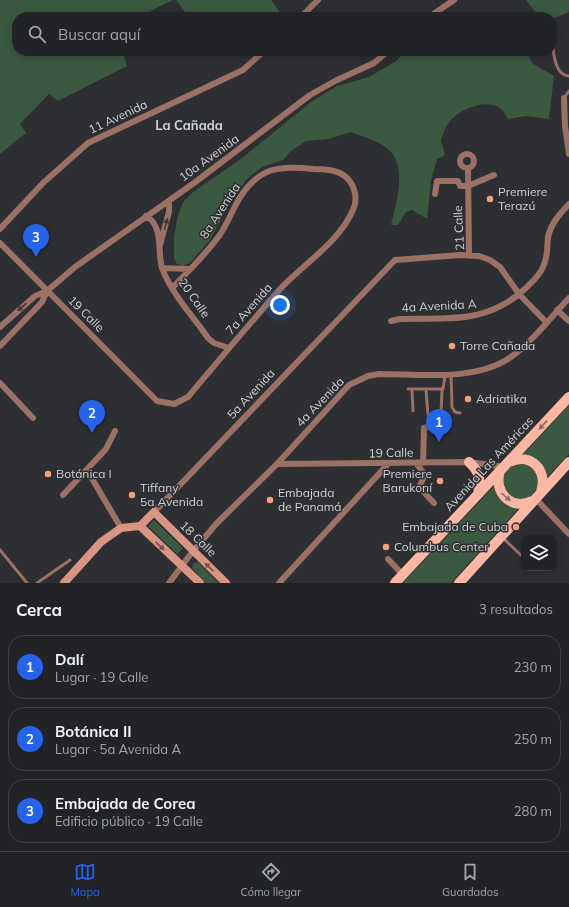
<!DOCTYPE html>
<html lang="es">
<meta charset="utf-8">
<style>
:root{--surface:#222326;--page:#2e2f32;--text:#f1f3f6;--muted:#a2a4a7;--line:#3f4043;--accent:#2563eb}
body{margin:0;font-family:Mulish,sans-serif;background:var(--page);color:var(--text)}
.controls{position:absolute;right:12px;bottom:12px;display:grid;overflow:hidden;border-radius:8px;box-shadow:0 2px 10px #0003}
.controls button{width:36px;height:36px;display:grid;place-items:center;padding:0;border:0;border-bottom:1px solid var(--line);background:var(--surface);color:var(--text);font:20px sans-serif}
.you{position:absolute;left:280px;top:305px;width:14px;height:14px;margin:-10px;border:3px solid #fff;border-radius:50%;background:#1a73e8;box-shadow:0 0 0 6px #1a73e833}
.badge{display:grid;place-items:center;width:26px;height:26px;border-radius:50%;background:var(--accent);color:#fff;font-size:13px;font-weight:700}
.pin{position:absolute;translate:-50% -33px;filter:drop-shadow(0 1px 2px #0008)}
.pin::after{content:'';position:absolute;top:21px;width:14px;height:12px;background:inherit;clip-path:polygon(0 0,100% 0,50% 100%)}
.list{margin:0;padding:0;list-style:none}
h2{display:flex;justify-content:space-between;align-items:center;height:52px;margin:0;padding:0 16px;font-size:17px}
h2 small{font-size:13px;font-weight:400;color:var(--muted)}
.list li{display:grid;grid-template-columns:26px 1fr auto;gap:12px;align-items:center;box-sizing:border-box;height:64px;margin:0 8px 8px;padding:0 8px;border:1px solid var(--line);border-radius:16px}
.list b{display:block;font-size:15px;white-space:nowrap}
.list p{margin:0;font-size:13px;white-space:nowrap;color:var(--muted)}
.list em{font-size:13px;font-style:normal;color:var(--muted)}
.icon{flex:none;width:22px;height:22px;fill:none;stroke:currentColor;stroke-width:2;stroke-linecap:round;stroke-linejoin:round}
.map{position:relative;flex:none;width:569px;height:583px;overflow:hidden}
.search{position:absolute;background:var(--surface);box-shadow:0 2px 10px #0003;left:12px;right:12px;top:12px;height:44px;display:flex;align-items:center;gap:10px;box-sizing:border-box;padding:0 14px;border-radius:16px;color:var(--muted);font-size:15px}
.sheet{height:268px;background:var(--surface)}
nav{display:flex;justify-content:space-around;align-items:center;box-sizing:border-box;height:56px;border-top:1px solid var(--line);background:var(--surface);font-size:11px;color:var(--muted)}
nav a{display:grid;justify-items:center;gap:2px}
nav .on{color:var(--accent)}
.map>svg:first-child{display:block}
</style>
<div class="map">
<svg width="569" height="583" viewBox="0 0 569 583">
<rect width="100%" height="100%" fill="#2d2f32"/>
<!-- green -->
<path fill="#3b5841" d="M0,0h173l-35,17h-121v34h106l4,15 -69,35 -9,-7 -29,30 6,9 -26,21z
M176,0h95l12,16 -1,1h-93z
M526,0h43v12l-17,7v-2c-13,0 -19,-7 -26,-17z
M406,51h121l5,12 22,13 -5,43 -23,-3 -18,3c-2,-3 -4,-8 -7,-10 -13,-11 -39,-1 -49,10 -6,6 -9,14 -11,22l4,14 -8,4 -6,22 -4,38 -15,-9 -6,2 -8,13h-7c5,-20 16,-57 -1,-74 -9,-10 -27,-14 -39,-19l-23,7 -22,2 -15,10 -8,9 -21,7 -15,12 -16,22 -21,39 -20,23 -7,3 -6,-2 -3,-5v-22l3,-18 6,-17 9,-9 50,-35 69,-56 26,-16 32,-9 26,-15z
M569,405v49l-22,23 -24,-22z
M514,462l20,4 6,19 -9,13 -15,3 -15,-14 5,-19z
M495,485l24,23 -68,75h-48z
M154,520l29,28 -6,6 -29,-28z
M198,562l21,21h-13l-14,-15 1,-5z"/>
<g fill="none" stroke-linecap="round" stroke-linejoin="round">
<!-- lane -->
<path stroke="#9b7065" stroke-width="3" d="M555,44c-4,5 1,26 8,30 1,1 5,2 6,2
M564,98l5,-7
M451,374l1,33 3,5 5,1
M408,389h35l2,-13
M412,389l1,22
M426,390l2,25 13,-2 1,-23
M502,537l22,21
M0,550l27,33
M37,583l33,-23"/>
<!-- street -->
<path stroke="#9b7065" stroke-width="6" d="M301,17l17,-17
M429,17l25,-17
M564,98l1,28 4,28
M460 161a7 7 0 1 1 14 0a7 7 0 1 1-14 0Z
M468,168l1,88
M435,194l2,-13h21l2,5h8l26,-11
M146,216c18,10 11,35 16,52 9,25 31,48 46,70l6,5 15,5
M0,229l43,-46 45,-40 155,-73 21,-19
M0,243l157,158 17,3 14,-7c31,-37 62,-74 94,-110 24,-25 57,-45 71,-77 5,-11 2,-23 -5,-31 -9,-10 -22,-9 -34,-10 -35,-4 -55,-2 -75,30 -7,12 -12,26 -20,37 -14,19 -31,36 -47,52
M160,245l9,-33v-11
M162,268l28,1
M557,310l12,11
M391,321l9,-2c48,-1 88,5 126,-31 6,-6 14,-13 17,-21 5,-10 4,-20 5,-30 3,-14 12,-23 21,-33
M0,327l35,-31 12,-5 28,-24 119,-84 116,-88 25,-14 39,-18 14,-12
M0,346l42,-44 5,-11
M0,383l33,35
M416,463l9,12 -6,12 15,16
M423,463l1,-35 4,-1h16
M277,464l192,-2 36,5
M87,470l34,58
M63,495l43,-46 9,-18
M535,498l34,36
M154,512l241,-252 65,-5 19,1 11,4 10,7 19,27 27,28
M388,559l15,16
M169,583l24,-32 24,-28 60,-59 72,-79 19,-9 11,-2c41,0 97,8 132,-17 22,-16 39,-39 58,-59
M279,583l109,-119"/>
<!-- secondary -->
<path stroke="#d89583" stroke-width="8" d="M140,526l60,57
M64,583l37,-41 20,-14 19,-2 14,-14 72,71"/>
<!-- primary -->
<path stroke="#fcb6a4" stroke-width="10" d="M469,462c11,10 12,18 9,32
M509,462c22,-10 39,8 32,30
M500,471c-7,21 11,40 32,30
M395,583l174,-186
M459,583l110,-121"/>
</g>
<!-- one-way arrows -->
<defs><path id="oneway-solid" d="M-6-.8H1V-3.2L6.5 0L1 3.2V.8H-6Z"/></defs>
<g fill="#3e393a">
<use href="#oneway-solid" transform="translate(166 224) rotate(-75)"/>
<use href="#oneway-solid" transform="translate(22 307) rotate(139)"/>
</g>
<g fill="#8a6c65">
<use href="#oneway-solid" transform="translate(543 425) rotate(133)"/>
<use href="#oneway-solid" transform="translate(506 497) rotate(41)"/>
</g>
<g fill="#715852">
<use href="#oneway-solid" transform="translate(160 546) rotate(44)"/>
<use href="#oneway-solid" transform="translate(209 567) rotate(-136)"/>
</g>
<!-- markers -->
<g fill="#f2a080" stroke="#2d2f32" stroke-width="1.5">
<circle cx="490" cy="199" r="4"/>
<circle cx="452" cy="346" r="4"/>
<circle cx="468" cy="399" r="4"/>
<circle cx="48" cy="474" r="4"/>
<circle cx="440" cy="481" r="4"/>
<circle cx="132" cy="495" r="4"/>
<circle cx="270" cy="500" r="4"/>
<circle cx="516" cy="527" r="4"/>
<circle cx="386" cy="547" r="4"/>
</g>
<g text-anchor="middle" stroke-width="3" stroke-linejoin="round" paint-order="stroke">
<!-- street labels -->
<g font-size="12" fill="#d0d1d3" stroke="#2d2f32">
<text transform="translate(118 117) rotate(-25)" y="4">11 Avenida</text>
<text transform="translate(209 158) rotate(-36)" y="4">10a Avenida</text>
<text transform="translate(220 211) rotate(-57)" y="4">8a Avenida</text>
<text transform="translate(459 228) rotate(-93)" y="4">21 Calle</text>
<text transform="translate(194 298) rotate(55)" y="4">20 Calle</text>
<text transform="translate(439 306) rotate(-3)" y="4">4a Avenida A</text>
<text transform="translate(249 309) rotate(-49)" y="4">7a Avenida</text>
<text transform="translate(86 314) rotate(45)" y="4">19 Calle</text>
<text transform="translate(251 394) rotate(-47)" y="4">5a Avenida</text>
<text transform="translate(320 402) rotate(-46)" y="4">4a Avenida</text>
<text transform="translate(391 453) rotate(-1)" y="4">19 Calle</text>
<text transform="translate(489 464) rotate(-47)" y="4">Avenida Las Américas</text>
<text transform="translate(198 539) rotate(44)" y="4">18 Calle</text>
</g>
<!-- poi labels -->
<g font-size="12" fill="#d0d1d3" stroke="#2d2f32" text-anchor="start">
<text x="498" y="196">Premiere<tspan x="498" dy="14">Terazú</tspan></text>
<text x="460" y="350">Torre Cañada</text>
<text x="476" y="403">Adriatika</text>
<text x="56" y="478">Botánica I</text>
<text x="432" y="478" text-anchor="end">Premiere<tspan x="432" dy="14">Barukoní</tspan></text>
<text x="140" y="492">Tiffany<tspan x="140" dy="14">5a Avenida</tspan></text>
<text x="278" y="497">Embajada<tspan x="278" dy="14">de Panamá</tspan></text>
<text x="508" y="531" text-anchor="end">Embajada de Cuba</text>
<text x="394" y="551">Columbus Center</text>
</g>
<!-- neighbourhood labels -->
<g font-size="13" font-weight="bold" fill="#d0d1d3" stroke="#2d2f32">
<text x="189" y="130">La Cañada</text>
</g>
</g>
</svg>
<div class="controls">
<button><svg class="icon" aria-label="layers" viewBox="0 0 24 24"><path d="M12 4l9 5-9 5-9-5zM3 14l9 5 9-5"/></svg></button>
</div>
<div class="you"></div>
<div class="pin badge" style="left:439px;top:442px">1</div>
<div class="pin badge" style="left:92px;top:433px">2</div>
<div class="pin badge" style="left:36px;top:257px">3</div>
<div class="search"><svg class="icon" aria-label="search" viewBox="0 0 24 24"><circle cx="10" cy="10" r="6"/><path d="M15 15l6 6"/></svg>Buscar aquí</div>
</div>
<section class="sheet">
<h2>Cerca<small>3 resultados</small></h2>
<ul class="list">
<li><span class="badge">1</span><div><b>Dalí</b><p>Lugar · 19 Calle</p></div><em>230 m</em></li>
<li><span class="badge">2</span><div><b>Botánica II</b><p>Lugar · 5a Avenida A</p></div><em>250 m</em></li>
<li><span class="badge">3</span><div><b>Embajada de Corea</b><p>Edificio público · 19 Calle</p></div><em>280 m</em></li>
</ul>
</section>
<nav>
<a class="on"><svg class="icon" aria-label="map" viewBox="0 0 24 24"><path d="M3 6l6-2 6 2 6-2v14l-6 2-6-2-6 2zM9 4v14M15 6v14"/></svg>Mapa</a>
<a><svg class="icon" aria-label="directions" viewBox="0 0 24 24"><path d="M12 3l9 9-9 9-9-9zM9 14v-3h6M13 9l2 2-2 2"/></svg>Cómo llegar</a>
<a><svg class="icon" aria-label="saved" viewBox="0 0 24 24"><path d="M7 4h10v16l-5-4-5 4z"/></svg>Guardados</a>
</nav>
